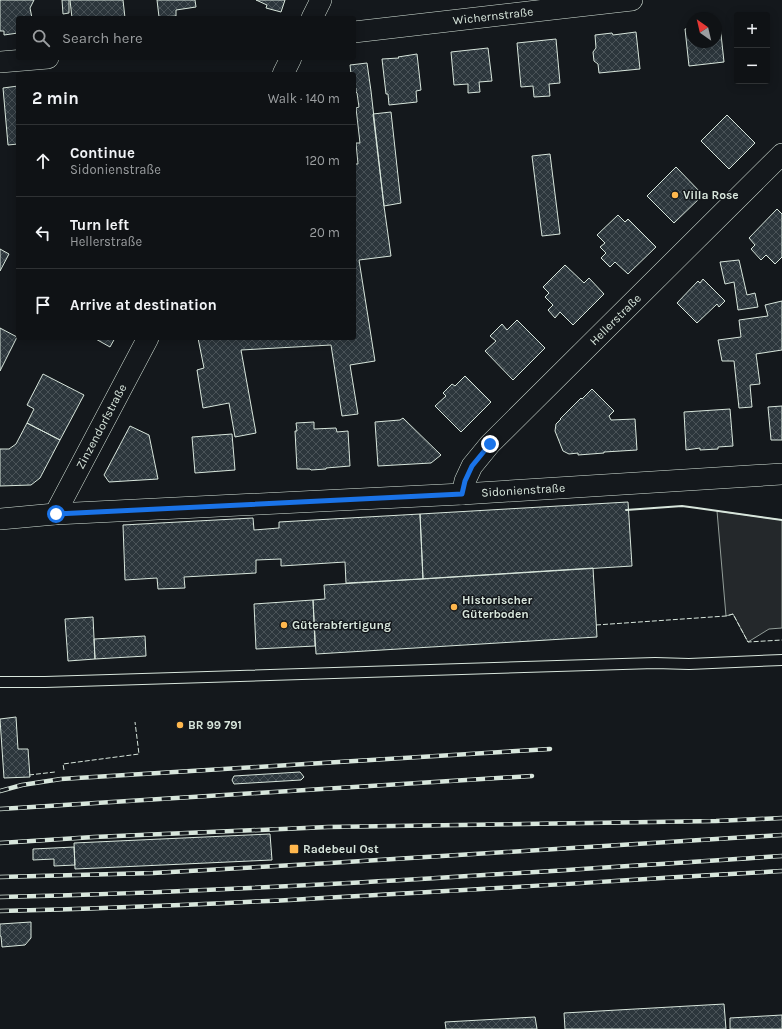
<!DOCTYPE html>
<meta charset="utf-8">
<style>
:root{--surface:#0f1215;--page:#1d2022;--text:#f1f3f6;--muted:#9b9ea0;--line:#2f3234}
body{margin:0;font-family:Karla,sans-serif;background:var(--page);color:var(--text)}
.controls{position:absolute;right:12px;top:12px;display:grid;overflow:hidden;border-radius:4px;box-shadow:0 2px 10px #0003}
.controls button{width:36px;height:36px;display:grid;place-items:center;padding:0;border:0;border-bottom:1px solid var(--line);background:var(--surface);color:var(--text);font:20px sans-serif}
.compass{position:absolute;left:686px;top:12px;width:36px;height:36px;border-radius:50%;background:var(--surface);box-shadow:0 2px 10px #0003;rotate:326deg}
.stop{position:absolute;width:12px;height:12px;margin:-9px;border:3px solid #1a73e8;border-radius:50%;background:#fff}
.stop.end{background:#1a73e8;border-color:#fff;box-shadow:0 1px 4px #0008}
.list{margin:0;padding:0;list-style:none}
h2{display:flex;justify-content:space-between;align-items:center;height:52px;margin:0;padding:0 16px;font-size:17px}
h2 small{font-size:13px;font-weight:400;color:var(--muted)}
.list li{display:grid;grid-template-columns:26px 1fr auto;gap:12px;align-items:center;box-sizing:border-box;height:72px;padding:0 16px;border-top:1px solid var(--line)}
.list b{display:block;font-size:15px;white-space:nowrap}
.list p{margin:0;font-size:13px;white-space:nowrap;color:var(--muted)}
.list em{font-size:13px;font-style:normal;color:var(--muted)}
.icon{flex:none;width:22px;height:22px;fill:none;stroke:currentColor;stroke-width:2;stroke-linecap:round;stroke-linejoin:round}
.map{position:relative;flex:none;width:782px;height:1029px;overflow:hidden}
.search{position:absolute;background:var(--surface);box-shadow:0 2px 10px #0003;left:16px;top:16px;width:340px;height:44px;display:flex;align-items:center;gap:10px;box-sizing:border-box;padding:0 14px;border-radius:4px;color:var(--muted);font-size:15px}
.panel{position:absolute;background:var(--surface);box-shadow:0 2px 10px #0003;left:16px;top:72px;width:340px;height:268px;border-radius:4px}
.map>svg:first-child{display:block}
</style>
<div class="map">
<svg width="782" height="1029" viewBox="0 0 782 1029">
<defs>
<pattern id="building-cross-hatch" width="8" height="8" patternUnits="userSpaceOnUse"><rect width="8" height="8" fill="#2c363c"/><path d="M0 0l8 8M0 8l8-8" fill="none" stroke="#4a5358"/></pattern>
</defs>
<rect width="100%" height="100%" fill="#14181c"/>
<!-- parking -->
<path fill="#24282b" stroke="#939e99" d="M717,511l65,9v108l-13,1 -21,13 -15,-28 -7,2z"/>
<!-- building -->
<path fill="url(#building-cross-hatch)" stroke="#d8e6dc" d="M0,0h34l-4,8 2,10h-14v15l-14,2v-4h-4z
M62,0h7v13l-6,1z
M70,0h53l2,18h-53z
M157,0h38l1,7 -20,3v6l-17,1z
M256,0h29l-4,12 -15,-4 1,-3z
M716,25h4l4,37 -35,4 -4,-37 7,-1v14h24z
M636,32l4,37 -41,4 -1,-9 -4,-3 -1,-9 3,-4 -1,-13 17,-2 1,2z
M556,39l4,44 -11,1 1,12 -16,1 -1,-11 -12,1 -4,-44z
M488,48l4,33 -13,1 1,10 -12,1v-9l-14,1 -3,-33z
M417,54l4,36 -5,1 1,11 -28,3 -1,-11h-2l-4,-35 17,-1 -1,-1z
M367,63l4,28 13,115 7,50 -32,4 16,101 -25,4 8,49 -16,2 -11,-71 -90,5 15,83 -21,4 -6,-34 -26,5 -6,-38 7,-2 -6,-30h156v-174h4l-2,-21h4l-4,-35 3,-1 -2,-14 -1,-1v-4h-2v-14h-3l-1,-9z
M18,86v58l-10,1 -5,-57z
M391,112l10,91 -17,3 -11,-92z
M727,115l28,28 -26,26 -28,-28z
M550,154l10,80 -18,2 -10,-80z
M676,167l27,28 -29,28 -27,-27z
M777,209l5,5v43l-7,7 -9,-9 -5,5 -10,-11 4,-4 -6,-7z
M618,215l7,7 3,-3 28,28 -28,27 -13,-12 -5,5 -9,-9 5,-5 -6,-6 5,-4 -8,-8z
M0,249l9,5 -9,17z
M739,260l8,35 8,-2 3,14 -20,3 -4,-28 -9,2 -5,-22z
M565,265l19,18 5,-5 15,16 -31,31 -13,-13 -5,6 -7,-8 5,-5 -8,-8 4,-4 -6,-6z
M703,279l22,22 -6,6 -2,-3 -20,19 -20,-20 21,-22 2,2z
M782,301v49l-26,4 4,30 -10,1 2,22 -13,1 -5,-47h-12l-4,-21 23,-3 -2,-17 29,-4 -3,-11z
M517,320l28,28 -32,32 -28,-29 11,-10 -6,-5 12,-12 5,6z
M0,328l17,9 -17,34z
M94,338h21l-5,9z
M43,374l41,21 -24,45 -33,-17 7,-14 -7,-4z
M465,376l26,26 -30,30 -26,-26 11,-10 -3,-3 9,-9 3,2z
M592,389l22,22 -5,5 2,4 24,-1 2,31 -33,2v1l-26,2v-2l-9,1 -6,-3 -8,-20 1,-7 5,-5h-1l21,-21 1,1z
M782,406v34h-11l-3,-33z
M730,409l3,37 -15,1v2l-18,1v-2l-14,2 -2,-38z
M403,418l38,37 -10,8 -53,3 -3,-44 25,-2z
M314,422v7l22,-1 1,4 11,-1 2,35 -24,2v1l-15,1 -1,-1h-13l-2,-38h2l-1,-8z
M27,423l33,17 -20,38 -9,7 -31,1v-37h9l7,-5z
M130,426l19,9 9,44 -49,3 -5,-7z
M232,434l3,36 -40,3 -3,-36z
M628,502l4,64 -209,13 -3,-65z
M420,514l3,65 -77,4 -1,-21 -64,4v-7l-25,1v13l-72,4 1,11 -27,1 -1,-11 -32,2 -2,-55 130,-7 1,12 25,-2v-6z
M593,568l4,69 -281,17 -3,-54 12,-1 -1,-14z
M313,600l2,46 -59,3 -2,-45z
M93,617l2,42 -27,2 -3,-42z
M145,636l1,20 -51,3 -1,-20z
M16,717l2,32h10l2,28 -26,1 -4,-59z
M300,772l4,5 -3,3 -67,4 -2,-4 2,-4z
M270,834l2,26 -197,9 -1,-26z
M74,847l1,18 -21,1v-7l-21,1v-11z
M31,922v16l-6,7 -23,2 -1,-11h-1v-12z
M724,1004l2,25h-161l-1,-16z
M782,1015v14h-52v-11z
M535,1017l2,12h-91l-1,-7z"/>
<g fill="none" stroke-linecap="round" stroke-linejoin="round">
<defs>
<path id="service" d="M0,682h45l610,-19 34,1 93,-4"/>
<g id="minor">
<path d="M312,18l9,-18"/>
<path id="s1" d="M354,32l278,-32"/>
<path d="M0,62l48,-4"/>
<path d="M283,74l8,-16"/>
<path id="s2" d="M462,494l3,-13 7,-15 18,-22 292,-290"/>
<path id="s3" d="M55,514l93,-176"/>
<path id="s4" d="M0,519l55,-5 407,-20 320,-20"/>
</g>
</defs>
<!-- service casing -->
<use href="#service" stroke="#d8e6dc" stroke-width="12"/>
<!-- minor casing -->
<use href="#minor" stroke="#d8e6dc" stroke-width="22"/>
<!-- service -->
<use href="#service" stroke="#14181c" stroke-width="10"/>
<!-- minor -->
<use href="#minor" stroke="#14181c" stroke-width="21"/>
<defs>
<path id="rail" d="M0,791l22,-6 39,-6 489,-30
M0,809l532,-33
M0,843l94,-6 234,-10 388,-6 66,-3
M0,877l153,-4 177,-10 452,-28
M0,897c261,-6 522,-24 782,-41
M0,911c261,-6 521,-25 782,-40"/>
</defs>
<!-- rail casing -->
<use href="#rail" stroke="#d8e6dc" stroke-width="4.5"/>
<!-- rail -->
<use href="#rail" stroke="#14181c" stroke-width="3" stroke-dasharray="9" stroke-linecap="butt"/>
<!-- fence -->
<path stroke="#d8e6dc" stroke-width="1" stroke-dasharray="5 2" stroke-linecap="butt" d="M596,625l130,-9 7,-2 15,28 34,-2
M64,770l-1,-6 76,-10 -4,-32
M29,775l26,-3"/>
<!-- wall -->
<path stroke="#d8e6dc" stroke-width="2" d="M626,510l56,-4 15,2 85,12"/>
</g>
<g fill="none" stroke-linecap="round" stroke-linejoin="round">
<!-- route -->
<path stroke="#1a73e8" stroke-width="5" d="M56,514l406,-20 3,-13 7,-15 18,-22"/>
</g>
<!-- markers -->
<g fill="#ffb74d" stroke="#14181c" stroke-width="1.5">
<circle cx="675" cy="195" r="4"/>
<circle cx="454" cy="607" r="4"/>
<circle cx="284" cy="625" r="4"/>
<circle cx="180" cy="725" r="4"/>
<rect x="289" y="844" width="10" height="10" rx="2"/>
</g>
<g text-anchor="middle" stroke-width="3" stroke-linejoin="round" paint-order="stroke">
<!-- street labels -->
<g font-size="12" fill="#d8e6dc" stroke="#14181c">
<text dy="4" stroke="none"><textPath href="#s1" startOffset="140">Wichernstraße</textPath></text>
<text dy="4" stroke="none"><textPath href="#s2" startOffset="235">Hellerstraße</textPath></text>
<text dy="4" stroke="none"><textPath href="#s3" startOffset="99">Zinzendorfstraße</textPath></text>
<text dy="4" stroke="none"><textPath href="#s4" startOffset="524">Sidonienstraße</textPath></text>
</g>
<!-- poi labels -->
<g font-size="12" font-weight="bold" fill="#d8e6dc" stroke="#14181c" text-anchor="start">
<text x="683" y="199">Villa Rose</text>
<text x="462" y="604">Historischer<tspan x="462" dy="14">Güterboden</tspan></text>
<text x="292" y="629">Güterabfertigung</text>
<text x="188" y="729">BR 99 791</text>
<text x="303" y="853">Radebeul Ost</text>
</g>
</g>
</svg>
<div class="controls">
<button>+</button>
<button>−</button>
</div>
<svg class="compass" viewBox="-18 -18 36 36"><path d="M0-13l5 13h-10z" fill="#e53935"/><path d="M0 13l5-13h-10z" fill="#9b9ea0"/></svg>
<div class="stop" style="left:56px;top:514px"></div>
<div class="stop end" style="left:490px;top:444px"></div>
<div class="search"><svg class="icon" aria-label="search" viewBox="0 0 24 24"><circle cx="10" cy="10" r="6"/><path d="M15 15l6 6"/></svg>Search here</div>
<section class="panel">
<h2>2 min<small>Walk · 140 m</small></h2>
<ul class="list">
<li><svg class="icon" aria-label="ahead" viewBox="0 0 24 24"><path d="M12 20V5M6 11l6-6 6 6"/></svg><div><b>Continue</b><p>Sidonienstraße</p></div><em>120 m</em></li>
<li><svg class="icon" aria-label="left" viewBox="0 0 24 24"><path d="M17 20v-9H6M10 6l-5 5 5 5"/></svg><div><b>Turn left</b><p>Hellerstraße</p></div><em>20 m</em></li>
<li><svg class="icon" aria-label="arrive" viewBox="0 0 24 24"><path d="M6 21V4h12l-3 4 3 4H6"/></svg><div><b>Arrive at destination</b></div></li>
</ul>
</section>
</div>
